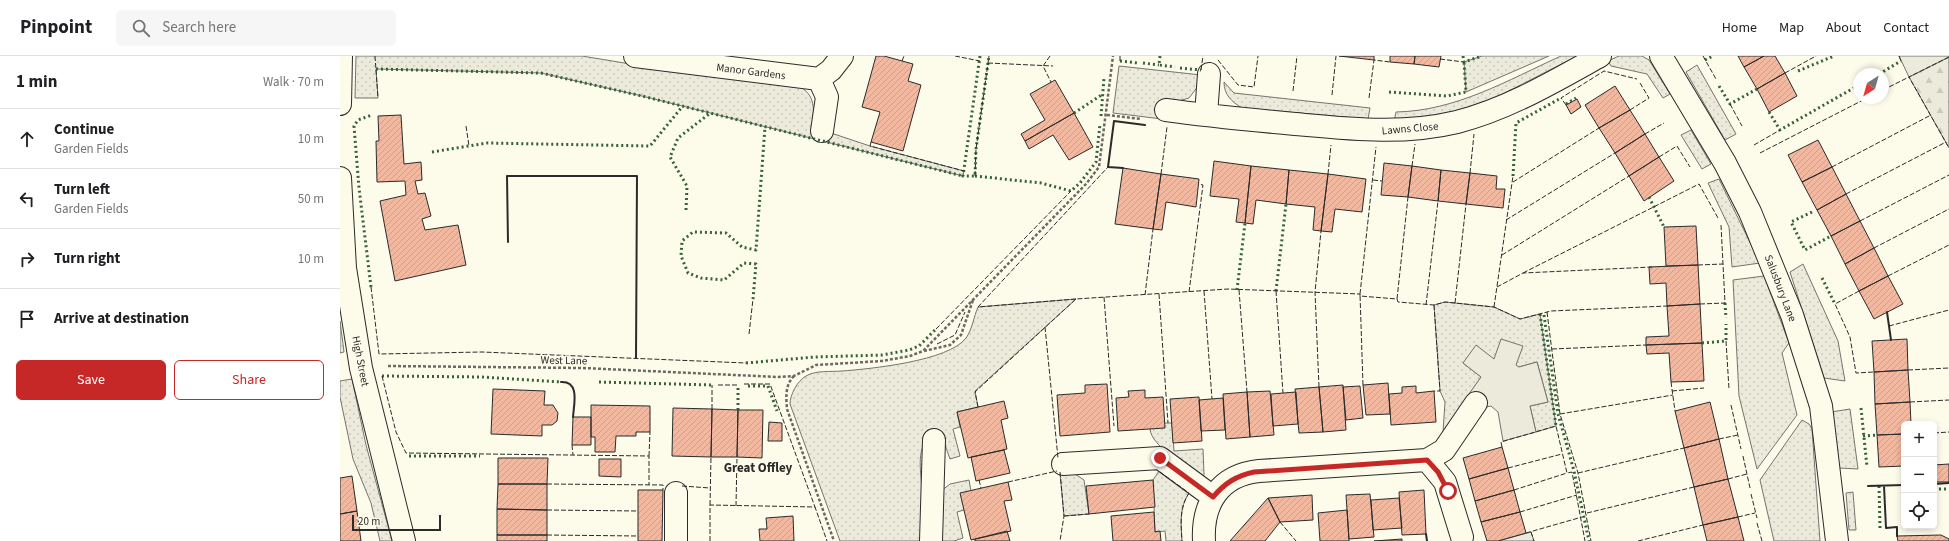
<!DOCTYPE html>
<meta charset="utf-8">
<style>
:root{--surface:#fff;--page:#f6f6f6;--text:#202124;--muted:#757577;--line:#e0e0e0;--accent:#c62828}
body{margin:0;font-family:"Source Sans 3",sans-serif;background:var(--page);color:var(--text)}
.controls{position:absolute;right:12px;bottom:12px;display:grid;overflow:hidden;border-radius:6px;box-shadow:0 2px 6px #0003}
.controls button{width:36px;height:36px;display:grid;place-items:center;padding:0;border:0;border-bottom:1px solid var(--line);background:var(--surface);color:var(--text);font:20px sans-serif}
.compass{position:absolute;left:1513px;top:12px;width:36px;height:36px;border-radius:50%;background:var(--surface);box-shadow:0 2px 6px #0003;rotate:217deg}
.scale{position:absolute;left:12px;bottom:10px;width:89px;box-sizing:border-box;padding-left:4px;border:2px solid #2b2b2b;border-top:0;font-size:11px;line-height:14px;white-space:nowrap;color:#2b2b2b;-webkit-text-stroke:3px #fdfbea;paint-order:stroke}
.stop{position:absolute;width:12px;height:12px;margin:-9px;border:3px solid #c62828;border-radius:50%;background:#fff}
.stop.end{background:#c62828;border-color:#fff;box-shadow:0 1px 4px #0008}
.list{margin:0;padding:0;list-style:none}
h2{display:flex;justify-content:space-between;align-items:center;height:52px;margin:0;padding:0 16px;font-size:17px}
h2 small{font-size:13px;font-weight:400;color:var(--muted)}
.list li{display:grid;grid-template-columns:26px 1fr auto;gap:12px;align-items:center;box-sizing:border-box;height:60px;padding:0 16px;border-top:1px solid var(--line)}
.list b{display:block;font-size:15px;white-space:nowrap}
.list p{margin:0;font-size:13px;white-space:nowrap;color:var(--muted)}
.list em{font-size:13px;font-style:normal;color:var(--muted)}
.actions{display:flex;gap:8px;padding:12px 16px}
.actions a{flex:1;padding:9px 0;border:1px solid var(--accent);border-radius:6px;text-align:center;font-size:14px;color:var(--accent)}
.actions .main{background:var(--accent);color:#fff}
.icon{flex:none;width:22px;height:22px;fill:none;stroke:currentColor;stroke-width:2;stroke-linecap:round;stroke-linejoin:round}
.map{position:relative;flex:none;width:1609px;height:485px;overflow:hidden}
header{display:flex;align-items:center;gap:24px;box-sizing:border-box;height:56px;padding:0 20px;background:var(--surface);border-bottom:1px solid var(--line)}
header strong{font-size:19px}
nav{display:flex;gap:22px;margin-inline-start:auto;font-size:14px}
.search{width:280px;height:36px;background:var(--page);display:flex;align-items:center;gap:10px;box-sizing:border-box;padding:0 14px;border-radius:6px;color:var(--muted);font-size:15px}
main{display:flex}
aside{flex:1;background:var(--surface)}
.map>svg:first-child{display:block}
</style>
<header>
<strong>Pinpoint</strong>
<div class="search"><svg class="icon" aria-label="search" viewBox="0 0 24 24"><circle cx="10" cy="10" r="6"/><path d="M15 15l6 6"/></svg>Search here</div>
<nav><a>Home</a><a>Map</a><a>About</a><a>Contact</a></nav>
</header>
<main>
<aside>
<h2>1 min<small>Walk · 70 m</small></h2>
<ul class="list">
<li><svg class="icon" aria-label="ahead" viewBox="0 0 24 24"><path d="M12 20V5M6 11l6-6 6 6"/></svg><div><b>Continue</b><p>Garden Fields</p></div><em>10 m</em></li>
<li><svg class="icon" aria-label="left" viewBox="0 0 24 24"><path d="M17 20v-9H6M10 6l-5 5 5 5"/></svg><div><b>Turn left</b><p>Garden Fields</p></div><em>50 m</em></li>
<li><svg class="icon" aria-label="right" viewBox="0 0 24 24"><path d="M7 20v-9h11M14 6l5 5-5 5"/></svg><div><b>Turn right</b></div><em>10 m</em></li>
<li><svg class="icon" aria-label="arrive" viewBox="0 0 24 24"><path d="M6 21V4h12l-3 4 3 4H6"/></svg><div><b>Arrive at destination</b></div></li>
</ul>
<div class="actions"><a class="main">Save</a><a>Share</a></div>
</aside>
<div class="map">
<svg width="1609" height="485" viewBox="0 0 1609 485">
<defs>
<pattern id="grass-dots" width="8" height="8" patternUnits="userSpaceOnUse"><rect width="8" height="8" fill="#ecebdb"/><path d="M2 2h.1M6 6h.1" fill="none" stroke="#cbcabc" stroke-width="1.8" stroke-linecap="round"/></pattern>
<pattern id="forest-firs" width="22" height="20" patternUnits="userSpaceOnUse"><rect width="22" height="20" fill="#ecebdb"/><path d="M5 1l3.5 6h-7zM16 11l3.5 6h-7z" fill="#cbcabc"/></pattern>
<pattern id="building-hatch" width="6" height="6" patternUnits="userSpaceOnUse"><rect width="6" height="6" fill="#f2b8a0"/><path d="M-1 1l2-2M0 6l6-6M5 7l2-2" fill="none" stroke="#d09e8a"/></pattern>
</defs>
<rect width="100%" height="100%" fill="#fdfbea"/>
<!-- grass -->
<path fill="url(#grass-dots)" stroke="#74746e" d="M16,0h226l115,19 100,10c20,10 17,25 15,45l22,4 36,12 94,25 -1,5 -321,-80 -101,-23 -165,-4 2,29h-23z
M1142,0h67l-83,36 -2,-30z
M1221,0h16l-74,38 -43,19 -66,9 2,-10c60,-1 112,-32 165,-56z
M1279,0h23l7,4 21,34 -7,4 -16,-24 -36,-8 -3,-5z
M1357,9l39,69 -11,6 -39,-68z
M779,10l82,9 -2,10 -10,13 -14,4 -13,17 -49,-6z
M884,26l10,11 136,15 -2,11 -126,-11c-10,-6 -18,-13 -18,-26z
M1351,74l20,34 -9,5 -21,-34z
M1379,123l41,84 -28,4 -3,-40 -21,-44z
M1463,208l35,77 7,40 -21,-3 -34,-106z
M1424,220l25,67 -7,10 15,62 -40,54 -18,-73 -6,-116z
M736,243l-101,92 3,16 -21,5 3,15 -7,2 7,27 -10,3 -6,-17 -18,-2c-10,15 -4,37 -4,54 0,16 -1,31 -1,47h-81l-50,-137c0,-9 7,-23 16,-28 10,-6 25,-4 36,-5 28,-2 107,-10 124,-33 6,-8 8,-22 12,-31z
M1105,246l49,5 26,12 20,-5 16,112 -20,6 -6,-26 18,-4 -11,-40 -18,5 -25,-8 -31,4 18,14 -38,55 2,-30 -5,-11 -6,-86z
M0,265l4,31 -4,1z
M12,323l14,66 26,96h-12l-9,-38 -18,-44 -13,-62v-16z
M1510,353l8,60 -19,-1 -8,-56z
M1462,364l7,4 3,5 8,112h-46l-14,-61z
M825,367h7l2,28 29,-2 1,26 -2,3c-14,-10 -51,-32 -52,-49z
M819,415l30,22c-10,15 -8,31 -7,48h-16l-1,-10 -10,1 -2,-52z
M720,417l15,1 9,6 5,34 -25,2z
M629,424l2,11 -7,19 -7,2 6,26 -9,3h-12l-1,-50 9,-7z
M1513,436l3,38h-7l-3,-37z"/>
<!-- forest -->
<path fill="url(#forest-firs)" stroke="#74746e" d="M1609,1v91l-40,-71z"/>
<!-- parking -->
<path fill="#eceadb" stroke="#74746e" d="M1559,0h50v1l-40,20z
M1161,283l22,7 -7,19 3,2 18,-5 11,40 -18,4 6,26 -33,9 -5,-29 -7,-6 -5,1 -17,-13 12,-17 -18,-14 13,-18 18,14z
M1191,476l3,9h-36z"/>
<!-- building -->
<path fill="url(#building-hatch)" stroke="#2b2b2b" d="M536,0h8l29,8 -5,17 13,4 -18,66 -32,-9 9,-30 -18,-5z
M999,0h35v4z
M1050,0h25l-1,8 -24,-2z
M1075,0h26l-2,11 -25,-3z
M1398,0h26l-20,11z
M1424,0h11l10,17 -28,16 -13,-22z
M1445,17l12,23 -28,16 -12,-23z
M715,24l19,33 -49,28 -4,-7 24,-14 -15,-26z
M1275,30l15,24 -31,18 -14,-23z
M1237,43l4,8 -10,7 -5,-9z
M1290,54l15,24 -30,19 -16,-25z
M734,57l19,34 -24,13 -16,-25 -24,14 -4,-8z
M61,59l3,49 17,-2 1,18 -7,1 3,13 7,-1 6,23 -9,3 3,11 33,-5 8,40 -71,16 -15,-80 26,-6 -1,-14 -28,1 -1,-41h3l-1,-25z
M1305,78l14,23 -30,19 -14,-23z
M1478,84l14,27 -30,15 -14,-27z
M1319,101l15,24 -30,20 -15,-25z
M874,105l37,5 -6,57 -9,-1 3,-23 -29,-3z
M1044,107l28,3 -4,31 -27,-2z
M911,110l38,4 -3,34 -30,-4 -3,24 -8,-1z
M1072,110l29,4 -3,31 -30,-4z
M1492,111l14,27 -29,16 -15,-28z
M783,112l38,6 -8,55 -38,-5z
M949,114l39,4 -7,57 -8,-1 2,-23 -29,-3z
M1101,114l29,3 -4,31 -28,-3z
M1130,117l27,3 -1,13h9l-2,19 -37,-4z
M821,118l38,5 -3,28 -30,-5 -4,28 -9,-1z
M988,118l38,5 -4,33 -27,-3 -3,23 -11,-1z
M1506,138l14,27 -29,15 -14,-26z
M1520,165l14,27 -29,16 -14,-28z
M1356,170l2,39 -32,1 -2,-39z
M1534,192l14,28 -29,15 -14,-27z
M1358,209l2,39 -33,2 -1,-23 -16,1 -1,-17z
M1548,220l15,28 -29,15 -15,-28z
M1360,248l2,39 -56,2v-8l23,-1 -2,-30z
M1567,283l1,31 -34,2 -2,-31z
M1362,287l2,38 -33,1 -2,-29 -22,1 -1,-9z
M1568,314l2,32 -35,2 -1,-32z
M1048,327l2,31 -24,1 -3,-30z
M767,328l3,48 -50,4 -3,-41 28,-2v-8z
M1003,329l3,45 -23,2 -4,-45z
M1020,330l3,32 -17,2 -3,-33z
M1076,330v7l18,-2 2,31 -45,3 -2,-31 13,-1v-6z
M979,331l4,45 -24,1 -4,-44z
M153,333l52,2 -1,14h9l5,8 -1,8 -5,4h-10v11l-51,-2z
M805,334v8l18,-1 2,31 -47,3 -2,-33 13,-1 -1,-6z
M930,335l4,44 -24,2 -3,-45z
M907,336l3,45 -24,2 -3,-45z
M956,336l2,32 -25,2 -2,-32z
M859,341l3,44 -29,2 -3,-44z
M883,342l2,32 -24,1 -2,-31z
M664,345l4,17 -7,2 6,29 -39,9 -11,-46z
M1370,346l9,37 -35,9 -9,-37z
M1570,346l1,22h-7v10l-27,1 -2,-31z
M251,349l59,1v26h-14v4h-20l-1,16h-20v-15h-4z
M333,352l39,1 -1,48 -39,-1z
M372,353l26,1 -1,47h-26z
M398,354h25l-1,48 -25,-1z
M233,361h18v28h-19z
M429,366l13,1v18h-14z
M1564,378v32l-25,1 -2,-32z
M1379,383l9,40 -34,8 -10,-39z
M1162,391l6,21 -39,11 -6,-21z
M664,394l6,23 -34,8 -5,-24z
M158,402h50l-1,26h-49z
M259,403h22v18l-22,-1z
M1609,408v18h-15v-17z
M1168,412l6,22 -39,11 -6,-22z
M12,420l5,35 -17,3v-36z
M1388,423l10,38 -35,8 -9,-38z
M813,424l2,27 -66,7 -3,-28z
M668,426l4,18 -8,1 7,30 -40,9 -11,-47z
M158,428h49v26l-50,-1z
M298,434h25l-1,51h-24z
M1084,434l2,44 -24,1 -3,-43z
M1174,434l6,22 -39,10 -6,-21z
M1030,438l4,43 -25,2 -3,-44z
M972,439l1,25 -33,2 -12,-24z
M928,442l12,24 -15,19h-35z
M1059,442l3,30 -29,2 -2,-30z
M157,453l50,1v25h-50z
M1007,454l2,31h-29l-2,-28z
M17,455l4,30h-21v-27z
M814,456l1,20 5,-1 1,10h-48l-2,-25z
M1180,456l6,21 -28,8h-11l-6,-19z
M453,460l1,25h-34l-1,-12h8l-1,-11z
M1398,461l6,24h-37l-4,-16z
M667,475l3,10h-35v-2z
M157,479h50v6h-50z
M1601,479l8,4v2h-51l-1,-5z
M1062,483v2h-28z"/>
<g fill="none" stroke-linecap="round" stroke-linejoin="round">
<defs>
<path id="minor" d="M295,0l184,23 12,-9 11,-14
M1321,0l64,107 25,49 42,103 29,91 16,135
M479,23l8,18 -5,34
M0,48l1,-48
M826,54c43,6 86,10 129,14 55,5 108,11 162,-2 51,-13 98,-41 143,-66
M866,59l3,-41
M0,122l5,90 16,100 43,173
M1087,404l18,22 17,55
M723,408l97,-6 53,39
M336,485v-48
M591,485l3,-101
M864,485c-2,-38 16,-66 55,-70l168,-11 17,-10 32,-47"/>
</defs>
<!-- minor casing -->
<use href="#minor" stroke="#2b2b2b" stroke-width="24"/>
<!-- path -->
<path stroke="#6a6964" stroke-width="2.5" stroke-dasharray="3 2" stroke-linecap="butt" d="M767,59l34,4
M584,295l26,-6 11,-10 12,-35
M48,310l195,2 195,9 16,-1 22,-11 66,-4 28,-5 13,-5 163,-167 13,-17 14,-111
M454,320c-9,9 -8,21 -7,33l47,132"/>
<!-- minor -->
<use href="#minor" stroke="#fdfbea" stroke-width="22"/>
<!-- hedge -->
<path stroke="#34623c" stroke-width="3" stroke-dasharray="2 3" stroke-linecap="butt" d="M640,0l-17,120h12l1,-27 13,-93
M820,0l-1,9 16,2
M1123,0l1,6 18,-6
M1365,4l8,-4
M780,5l18,2
M803,7l16,2
M840,12l21,2
M36,13l165,4 101,23 321,80
M1458,15l36,-15
M1539,18l22,-13
M1379,30l11,18 27,-15
M1049,36l58,4 19,-4 -2,-30
M1226,48l10,-6
M1429,56l11,18 79,-45
M734,57l29,-19
M761,60l3,-38
M92,96l55,-9 163,3 32,-39
M635,120l66,7 30,8 9,-8 16,-21 4,-38
M1173,120l3,-53 45,-25
M1309,141l15,30
M346,154l1,-24 -17,-29 8,-19 31,-24
M1472,156l-21,10 14,28 26,-14
M1482,222l13,26
M31,231l-12,-99 -5,-62 4,-6 14,-5
M897,234l8,-67
M936,235l10,-87
M413,243l3,-35 -12,-1 -20,17 -23,-2 -13,-5 -7,-17 1,-15 11,-9 33,1 16,14 14,3 9,-123
M1385,247l1,15
M1200,258l16,112
M1204,259l14,99 16,57 15,70
M1362,287l24,-2v-17
M406,307l69,-6 67,-2 27,-5 10,-4 17,-17
M42,320l100,1 79,5
M259,326l113,3
M408,330h20l9,25
M1521,352l6,59
M398,354v-25
M1523,380l14,-1
M69,400h71
M1539,430l1,42
M1594,433h15"/>
<!-- fence -->
<path stroke="#2b2b2b" stroke-width="1" stroke-dasharray="5 2" stroke-linecap="butt" d="M35,0l3,42
M615,0l25,5
M710,0l-7,10 8,16
M1363,0l13,23
M1559,0l2,5
M1609,1l-40,20 40,71
M1100,3l24,3
M878,4l20,25 16,2 4,-31
M562,5l2,-5
M780,5v-5
M648,7l65,3
M861,14l2,-14
M1445,17l31,-17
M1543,34l26,-13
M953,35l4,-35
M992,39l4,-39
M1029,42l5,-38 16,2
M1390,48l12,22
M1226,49l-5,-7 43,-27 33,8
M1290,54l19,-12 -9,-15
M126,70l3,20
M1305,78l19,-11
M531,86l-1,4 94,25
M1414,89l26,-15
M1420,97l107,-55
M1319,101l18,-11 13,21
M1072,110l3,-22
M1492,111l99,-52
M1130,117l4,-39
M821,118l6,-47
M988,118l3,-29
M635,120l1,-27 13,-93
M1033,124l9,1
M1173,126l86,-54
M1506,138l100,-52
M1166,164l109,-67
M1520,165l89,-46
M1534,192l75,-39
M1162,199l127,-79
M1358,209l25,-1
M1183,217l176,-89 19,34
M1548,220l61,-31
M31,231l8,67 103,-2 264,11
M1157,231l26,-14 129,-6
M899,234l8,102
M864,235l8,108
M936,235l7,102
M1519,235l-24,13 15,33 6,36 18,-1
M849,236l14,-107 -4,-1
M819,238l9,129
M805,239l8,-66
M764,241l10,129
M736,243l-98,8 130,-140
M1057,243l11,-102
M1115,247l11,-99
M1360,248l25,-1 -4,-78
M1086,249l12,-104
M1094,249l6,86h-6
M1154,251l19,-131
M1207,256l13,102 18,59 13,68
M1549,270l60,-16
M705,271l13,131
M596,273l135,-138
M409,278l4,-35
M1386,285l3,48
M597,288l18,-9 10,-23
M1212,293l94,-4
M1568,314l41,-2
M42,320l14,56 10,21 243,3v29
M1331,326l4,29
M404,328h26l45,123
M378,329h20
M1023,329l-3,-91 16,-147
M979,331l-4,-95 6,-61
M1332,335l32,-3
M1570,346l39,-2
M1391,349l10,44
M638,351l-3,-15 101,-93 152,-10 132,5v2l37,3 1,3 36,3 11,-3 49,5 26,12 31,-8 116,-5
M372,353v-24
M1220,358l113,-19
M1594,377l15,-1
M1379,383l19,-4
M232,389l1,10
M1162,391l-1,-5 55,-16 11,47 5,-1 13,69
M309,400l1,-24
M1403,400l7,32
M1168,412l54,-14
M720,416l4,44 -4,25
M820,416l29,21c-10,15 -8,31 -7,48
M1238,417l106,-25
M1388,423l19,-5
M639,424l2,8
M668,426l49,-11
M207,428l116,1v5
M342,430l28,2
M1174,434l53,-17
M1411,438l6,24
M370,449l1,-48
M396,450l1,-49
M207,454l91,1
M1180,456l57,-17
M1247,457l107,-26
M724,460l25,-2
M1398,461l17,-4
M940,466l16,19
M1417,467l5,18
M1191,476l3,9
M1186,477l56,-16
M207,479l91,1
M370,485v-36l105,2 12,34
M1298,485l65,-16"/>
<!-- wall -->
<path stroke="#2b2b2b" stroke-width="2" d="M783,112l-15,-1 6,-46 31,4
M168,186l-1,-66h130l-1,182
M1547,256l4,28
M221,326c19,-1 13,22 12,35
M1594,428l15,-1
M1528,430l36,-1
M1544,430l2,42 11,-1v9
M1086,478l1,7"/>
</g>
<g fill="none" stroke-linecap="round" stroke-linejoin="round">
<!-- route -->
<path stroke="#c62828" stroke-width="5" d="M820,402l53,39c12,-14 23,-21 41,-25l173,-12 11,12 10,19"/>
</g>
<g text-anchor="middle" stroke-width="3" stroke-linejoin="round" paint-order="stroke">
<!-- street labels -->
<g font-size="11" fill="#2b2b2b" stroke="#fdfbea">
<text transform="translate(411 15) rotate(7)" y="4">Manor Gardens</text>
<text transform="translate(1070 72) rotate(-5)" y="4">Lawns Close</text>
<text transform="translate(1441 232) rotate(69)" y="4">Salusbury Lane</text>
<text transform="translate(224 304) rotate(1)" y="4">West Lane</text>
<text transform="translate(21 305) rotate(79)" y="4">High Street</text>
</g>
<!-- quarter labels -->
<g font-size="13" font-weight="bold" fill="#2b2b2b" stroke="#fdfbea">
<text x="418" y="416">Great Offley</text>
</g>
</g>
</svg>
<div class="controls">
<button>+</button>
<button>−</button>
<button><svg class="icon" aria-label="locate" viewBox="0 0 24 24"><circle cx="12" cy="12" r="6"/><path d="M12 2v4M12 18v4M2 12h4M18 12h4"/></svg></button>
</div>
<svg class="compass" viewBox="-18 -18 36 36"><path d="M0-13l5 13h-10z" fill="#e53935"/><path d="M0 13l5-13h-10z" fill="#757577"/></svg>
<div class="scale">20 m</div>
<div class="stop" style="left:1108px;top:435px"></div>
<div class="stop end" style="left:820px;top:402px"></div>
</div>
</main>
